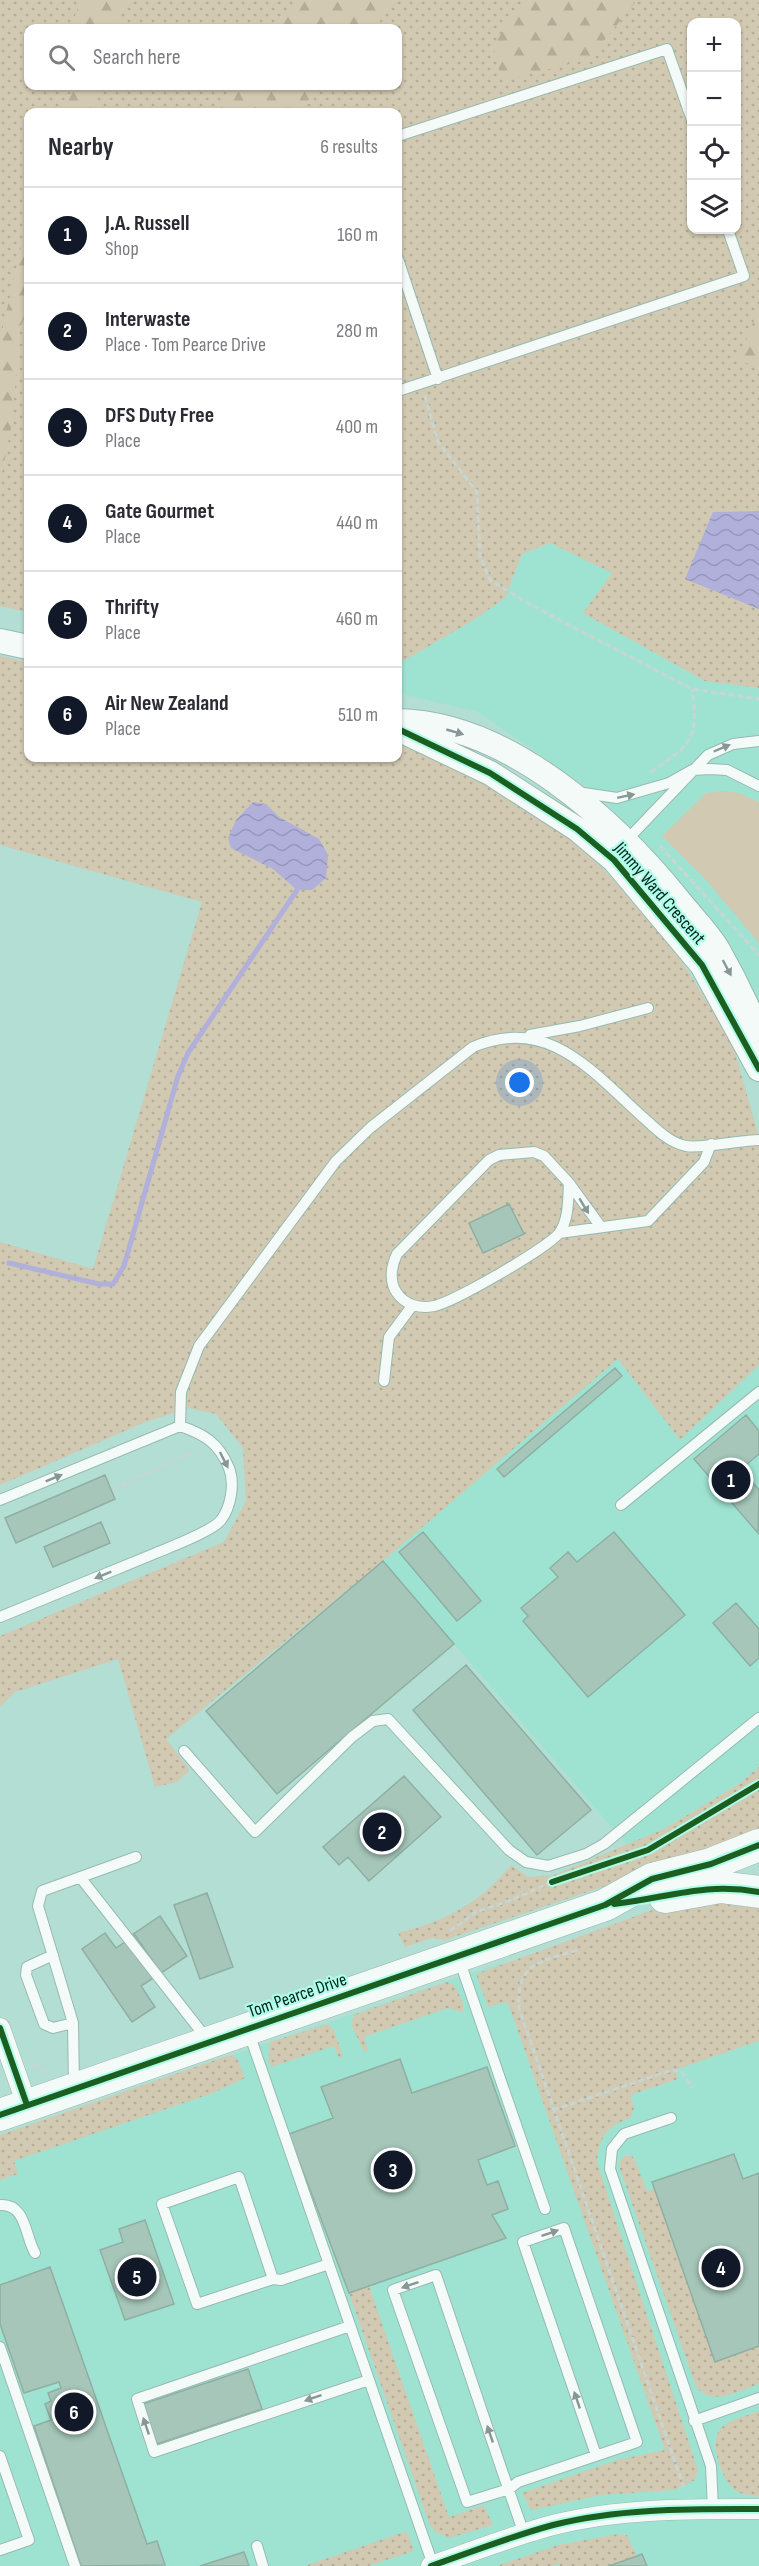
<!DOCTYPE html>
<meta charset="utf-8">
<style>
:root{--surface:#fff;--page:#f2f2f3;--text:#2b2b33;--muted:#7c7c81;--line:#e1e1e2;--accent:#111827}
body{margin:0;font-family:"Sofia Sans Condensed",sans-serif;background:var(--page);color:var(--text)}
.controls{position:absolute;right:18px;top:18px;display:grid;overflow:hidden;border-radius:12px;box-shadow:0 2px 4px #0004}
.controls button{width:54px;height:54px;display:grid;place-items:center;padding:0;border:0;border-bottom:2px solid var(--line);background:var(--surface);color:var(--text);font:30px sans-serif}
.you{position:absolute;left:520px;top:1083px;width:21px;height:21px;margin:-15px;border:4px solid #fff;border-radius:50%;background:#1a73e8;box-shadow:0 0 0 9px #1a73e833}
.badge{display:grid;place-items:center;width:39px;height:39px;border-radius:50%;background:var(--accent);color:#fff;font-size:20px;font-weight:700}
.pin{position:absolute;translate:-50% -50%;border:3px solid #fff;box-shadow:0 2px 6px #0006}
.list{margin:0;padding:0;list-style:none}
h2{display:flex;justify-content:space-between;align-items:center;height:78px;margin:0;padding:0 24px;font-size:26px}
h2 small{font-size:20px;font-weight:400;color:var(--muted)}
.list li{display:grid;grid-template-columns:39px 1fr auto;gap:18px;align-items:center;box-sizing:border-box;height:96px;padding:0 24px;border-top:2px solid var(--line)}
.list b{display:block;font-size:22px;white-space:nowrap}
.list p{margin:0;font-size:20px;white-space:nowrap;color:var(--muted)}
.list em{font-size:20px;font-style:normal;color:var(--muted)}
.icon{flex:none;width:33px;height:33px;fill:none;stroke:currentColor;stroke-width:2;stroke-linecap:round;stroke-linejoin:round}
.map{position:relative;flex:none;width:759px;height:2566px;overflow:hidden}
.search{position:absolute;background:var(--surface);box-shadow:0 2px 4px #0004;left:24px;top:24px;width:378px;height:66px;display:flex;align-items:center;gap:15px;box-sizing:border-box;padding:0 21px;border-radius:12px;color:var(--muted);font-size:22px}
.panel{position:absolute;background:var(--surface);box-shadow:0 2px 4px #0004;left:24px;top:108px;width:378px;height:654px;border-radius:12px}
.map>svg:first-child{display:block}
</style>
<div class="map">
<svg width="759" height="2566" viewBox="0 0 759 2566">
<defs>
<pattern id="grass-dots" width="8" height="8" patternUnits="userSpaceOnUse" patternTransform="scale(1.5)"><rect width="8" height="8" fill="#d1c9b1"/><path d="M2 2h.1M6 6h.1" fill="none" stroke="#b2ac98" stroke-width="1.8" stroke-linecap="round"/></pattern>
<pattern id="forest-firs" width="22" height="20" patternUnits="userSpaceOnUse" patternTransform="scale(1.5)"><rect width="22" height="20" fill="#d1c9b1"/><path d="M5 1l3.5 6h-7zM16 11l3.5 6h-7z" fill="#b2ac98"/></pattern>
<pattern id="water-waves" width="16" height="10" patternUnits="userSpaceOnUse" patternTransform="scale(1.5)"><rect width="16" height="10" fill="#b0b0db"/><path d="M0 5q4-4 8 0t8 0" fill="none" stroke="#9697bb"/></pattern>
</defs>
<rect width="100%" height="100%" fill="#b3ded3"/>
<!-- built -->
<path fill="#9ee3d2" d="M550,543l62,30 -29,40 122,68 54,7v331l-78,-133 -79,-88 -124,-86 -80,-19v-29l74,-43 33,-23 17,-44z
M618,1358l62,82 79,-75v402l-20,17 -75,45 -37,16 -244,-284z
M759,1905v661h-759v-431l489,-168z"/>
<!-- grass -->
<path fill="url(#grass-dots)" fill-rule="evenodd" d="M0,0h759v511l-46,1 -27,67 73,30v79l-54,-7 -122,-68 29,-40 -62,-30 -28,11 -17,44 -33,23 -74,43v-552h-370v500l-28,-6zM692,22h44v208h-44zM28,28h370v58h-370z
M0,656l28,6v96h370v-19l115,55 78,62 73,78 48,75 21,37 26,91v228l-79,75 -62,-81 -235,202 -217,178 24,31 -13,12 -22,5 -37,-128 -103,33 -15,15v-71l224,-94 22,-41 -3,-53 -27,-34 -27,-6 -41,13 -148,64v-243l93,27 109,-367 -202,-57z
M759,1767v67l-314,106 -13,-2 -27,9 -7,-14c46,-11 84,-31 113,-68l17,12 26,-2 110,-46 75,-45z
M680,1900l79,5v136l-84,29 3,9 -47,16 3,13 -3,10c-24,7 -32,20 -34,44l101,308 -3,10 -21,10 -72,5 -71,15 -9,-17 95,-33 48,-10 -152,-433 -6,-15 -19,5 -12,-33z
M447,1982l8,4 8,17v9l-15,-4 -84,29 4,14 -4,1 -12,-26 1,-11z
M328,2024l6,6 9,26 -4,2 -5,-12 -63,21 -3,-8 2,-17z
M227,2056h7l5,6 6,16 -32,15 -199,68 4,13 -18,6v-45z
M624,2156h8l3,4 12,31 8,-2 60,172 44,-15v38c-21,7 -46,23 -63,3l-76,-218 -1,-6z
M369,2286l80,231 35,-12 9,20 -44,13 -14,-6 -6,-9 -80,-230z
M759,2411v86c-6,-2 -17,-2 -23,-6 -14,-9 -28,-49 -15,-63 9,-9 26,-12 38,-17z
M407,2531l7,20 -46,15h-63z
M618,2534l9,1 10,21 -28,10h-49l-1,-2 -7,2h-55l61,-21z"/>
<!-- forest -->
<path fill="url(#forest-firs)" d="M81,0h46l-11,28h-46z
M297,0h96l-18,28h-99z
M523,0h114l-48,59 -87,22 -9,-35z
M74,86h26l-7,26h-29z
M233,86h91l-29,26h-83z
M28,217v91l-8,20 -8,94 -12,61v-143z
M759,307v58l-1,1 -20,-5z"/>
<!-- garden -->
<path fill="#d1c9b1" d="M725,791l14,2 20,9v141l-52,-62 -45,-45 44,-43z"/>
<!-- water -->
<path fill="url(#water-waves)" d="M759,511v98l-74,-30 28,-67z
M253,802l13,2 13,13 40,22 9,16 -2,23 -14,12h-15l-24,-21 -42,-21 -3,-10 8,-18z"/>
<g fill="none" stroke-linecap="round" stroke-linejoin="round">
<!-- stream -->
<path stroke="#b0b0db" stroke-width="5" d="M9,1263l90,21h14l11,-18 54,-190 10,-23 109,-163"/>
</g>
<!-- building -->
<path fill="#a6c6ba" stroke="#8fafa3" stroke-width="1.5" d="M509,1204l15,30 -41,19 -14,-30z
M615,1368l7,8 -118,101 -7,-8z
M746,1415l13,16v23l-18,15 18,21 -1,43 -64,-74z
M105,1475l10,24 -99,44 -11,-25z
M101,1522l9,21 -57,24 -9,-20z
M423,1532l58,69 -24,20 -58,-69z
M614,1532l71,83 -97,82 -65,-76 5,-5 -7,-8 37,-31 -8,-9 18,-16 9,10z
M383,1561l71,83 -177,150 -71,-83z
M736,1603l23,26v29l-9,8 -37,-43z
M466,1665l125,145 -54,45 -124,-145z
M404,1776l37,41 -72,64 -21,-24 -9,8 -16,-18z
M207,1893l26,74 -33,12 -26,-74z
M160,1916l27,40 -26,17 -29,-38z
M105,1933l11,15 19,-13 26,38 -20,13 14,21 -23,15 -50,-73z
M400,2059l12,34 75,-26 28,79 -37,14 9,25 11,-4 10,28 -16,6 14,23 -157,55 -60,-159 44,-16 -12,-31z
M734,2154l9,25 16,-6v173l-44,16 -63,-180z
M145,2220l29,84 -49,16 -25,-70 23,-8 -4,-13z
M50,2267l97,277 10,-3 8,24 -84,1 -47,-140 17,-6 -6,-16 6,-3 -3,-8 13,-5 -2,-6 -35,11 -24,-69v-39z
M248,2369l14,40 -105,35 -14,-40z
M244,2552l5,14h-49z
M642,2554l5,12h-38l28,-10z"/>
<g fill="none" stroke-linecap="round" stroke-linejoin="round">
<defs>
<path id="service" d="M398,136l269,-87 25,71
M398,259l40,120
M398,391l346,-115 -16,-46
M577,792l40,6 52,-15 23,-13 18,-1 17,1 32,16
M625,842l83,-87 25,-11 26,-3
M530,1035l50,-9 68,-18
M534,1152l10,4 25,27c-1,17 0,34 -9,49 -10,15 -108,71 -126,74 -14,3 -29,-1 -37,-13 -8,-11 -6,-27 0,-39l92,-94 10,-5z
M569,1183l32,44
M559,1233l89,-12 56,-59 7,-18
M384,1381l5,-44 23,-31
M180,1426l1,-34 18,-46 137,-185 34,-33 103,-81c76,-32 119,25 172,72 11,10 25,24 41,27 14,3 56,-6 73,-6
M0,1500l180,-74c24,8 39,17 49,42 6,15 2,39 -8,52 -8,11 -51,27 -65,33 -52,21 -104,43 -156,64
M621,1505l138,-113
M184,1751l71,81 97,-95 21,-16 15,-2 121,131 17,12 22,4 38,-12 18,-10 155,-126
M80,1877l127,162
M53,1955l-26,12 -1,8 18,49 9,4 20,-5
M459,1959l86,250
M249,2033l184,532
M74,2086l-1,-63 -35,-117 4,-15 94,-34
M671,2118l-47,16 -12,15 -2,20 101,297 2,43
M0,2205c26,-2 25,31 35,48
M273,2279l-76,25 -35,-100 77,-27 34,102 8,1 48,-16
M350,2326l-213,73 17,53 215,-72
M0,2347l75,219
M694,2421l65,-23
M0,2456l29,84 -29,10
M524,2534c-30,-86 -59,-172 -88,-259l-43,15 74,212 42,-13 9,-7 119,-40 -73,-214 -41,14 73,213
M257,2546l6,20"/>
<path id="minor" d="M0,2028l27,77
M431,2566c40,-14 81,-30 122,-41 67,-17 138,-16 206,-16"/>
<path id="tertiary" d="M0,641l28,6
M398,721c110,2 217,100 282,181 12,15 27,30 37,46 16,28 30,57 42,86
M398,729l92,44 87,56 37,31 88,105 57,104"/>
<path id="primary" d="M665,1897l55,-10 39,5
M0,2115l605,-210 47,-26 59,-15 48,-19"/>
</defs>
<!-- service casing -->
<use href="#service" stroke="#97bab1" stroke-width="12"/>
<!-- minor casing -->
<use href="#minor" stroke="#97bab1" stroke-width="21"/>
<!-- tertiary casing -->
<use href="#tertiary" stroke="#97bab1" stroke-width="26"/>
<!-- primary casing -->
<use href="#primary" stroke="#97bab1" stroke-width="33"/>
<!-- path -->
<path stroke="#c8d6d3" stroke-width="3" stroke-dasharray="6 3" stroke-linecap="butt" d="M425,396l13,46 39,50 3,64 10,24 41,25 161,84 67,10
M651,772c41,-29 48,-32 41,-83
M660,846l99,109
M113,1489l86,-39
M450,1931l26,-19 38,-13 38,-17
M577,1950c-36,12 -61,12 -58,58l166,483
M33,2064l9,7h6
M553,2110l119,-40 10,2 11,16"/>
<!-- service -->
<use href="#service" stroke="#f4faf8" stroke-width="10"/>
<!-- minor -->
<use href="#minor" stroke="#f4faf8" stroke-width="20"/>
<!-- tertiary -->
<use href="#tertiary" stroke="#f4faf8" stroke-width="24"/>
<!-- primary -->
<use href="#primary" stroke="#f4faf8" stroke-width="32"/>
<defs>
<path id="cycleway" d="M398,729l92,44 87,56 37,31 88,105 57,104
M552,1882l96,-32 111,-66
M614,1904c54,-6 90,-22 145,-12
M0,2028l27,77
M0,2115l605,-210 47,-26 59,-15 48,-19
M431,2566c40,-14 81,-30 122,-41 67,-17 138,-16 206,-16"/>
</defs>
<!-- cycleway casing -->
<use href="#cycleway" stroke="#aefde9" stroke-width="10"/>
<!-- cycleway -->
<use href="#cycleway" stroke="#1b5e20" stroke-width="6"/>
</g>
<!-- one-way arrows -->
<defs><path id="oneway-solid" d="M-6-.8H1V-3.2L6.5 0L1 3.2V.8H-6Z" transform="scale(1.5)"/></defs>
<g fill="#869895">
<use href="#oneway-solid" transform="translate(455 732) rotate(16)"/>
<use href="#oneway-solid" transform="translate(722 748) rotate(-23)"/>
<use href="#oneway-solid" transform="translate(626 796) rotate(-12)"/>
<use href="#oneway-solid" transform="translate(727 968) rotate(62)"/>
<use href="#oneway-solid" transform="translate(584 1206) rotate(59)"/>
<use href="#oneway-solid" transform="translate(224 1460) rotate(63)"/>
<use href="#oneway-solid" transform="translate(54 1478) rotate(-22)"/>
<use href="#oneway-solid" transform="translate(103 1575) rotate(158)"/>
<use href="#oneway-solid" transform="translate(550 2233) rotate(-19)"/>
<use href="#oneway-solid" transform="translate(410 2285) rotate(161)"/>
<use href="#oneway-solid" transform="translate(313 2398) rotate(161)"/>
<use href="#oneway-solid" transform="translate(577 2400) rotate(-109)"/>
<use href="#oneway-solid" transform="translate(146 2426) rotate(-109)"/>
<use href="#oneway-solid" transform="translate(490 2434) rotate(-109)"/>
</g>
<g text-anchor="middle" stroke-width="4.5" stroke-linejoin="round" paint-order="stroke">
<!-- street labels -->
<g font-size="18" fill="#00211b" stroke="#aefde9">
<text transform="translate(660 893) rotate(49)" y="6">Jimmy Ward Crescent</text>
<text transform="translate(297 1995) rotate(-19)" y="6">Tom Pearce Drive</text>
</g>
</g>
</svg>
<div class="controls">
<button>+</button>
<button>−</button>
<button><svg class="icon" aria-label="locate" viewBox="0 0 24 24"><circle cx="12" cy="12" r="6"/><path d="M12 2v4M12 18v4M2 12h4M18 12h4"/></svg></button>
<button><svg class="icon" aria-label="layers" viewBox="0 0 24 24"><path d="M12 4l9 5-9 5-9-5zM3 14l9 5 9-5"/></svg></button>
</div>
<div class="you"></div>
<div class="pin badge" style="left:731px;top:1480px">1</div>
<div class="pin badge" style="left:382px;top:1832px">2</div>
<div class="pin badge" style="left:393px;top:2170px">3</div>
<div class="pin badge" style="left:721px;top:2268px">4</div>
<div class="pin badge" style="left:137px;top:2277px">5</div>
<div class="pin badge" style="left:74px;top:2412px">6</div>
<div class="search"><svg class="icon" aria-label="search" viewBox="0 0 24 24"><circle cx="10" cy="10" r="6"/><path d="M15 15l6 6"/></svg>Search here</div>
<section class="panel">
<h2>Nearby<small>6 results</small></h2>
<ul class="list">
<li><span class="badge">1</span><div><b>J.A. Russell</b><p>Shop</p></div><em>160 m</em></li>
<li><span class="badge">2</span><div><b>Interwaste</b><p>Place · Tom Pearce Drive</p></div><em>280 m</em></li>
<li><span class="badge">3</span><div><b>DFS Duty Free</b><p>Place</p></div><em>400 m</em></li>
<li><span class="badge">4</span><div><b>Gate Gourmet</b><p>Place</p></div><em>440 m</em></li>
<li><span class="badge">5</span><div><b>Thrifty</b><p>Place</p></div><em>460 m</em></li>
<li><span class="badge">6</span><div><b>Air New Zealand</b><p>Place</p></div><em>510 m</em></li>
</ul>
</section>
</div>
